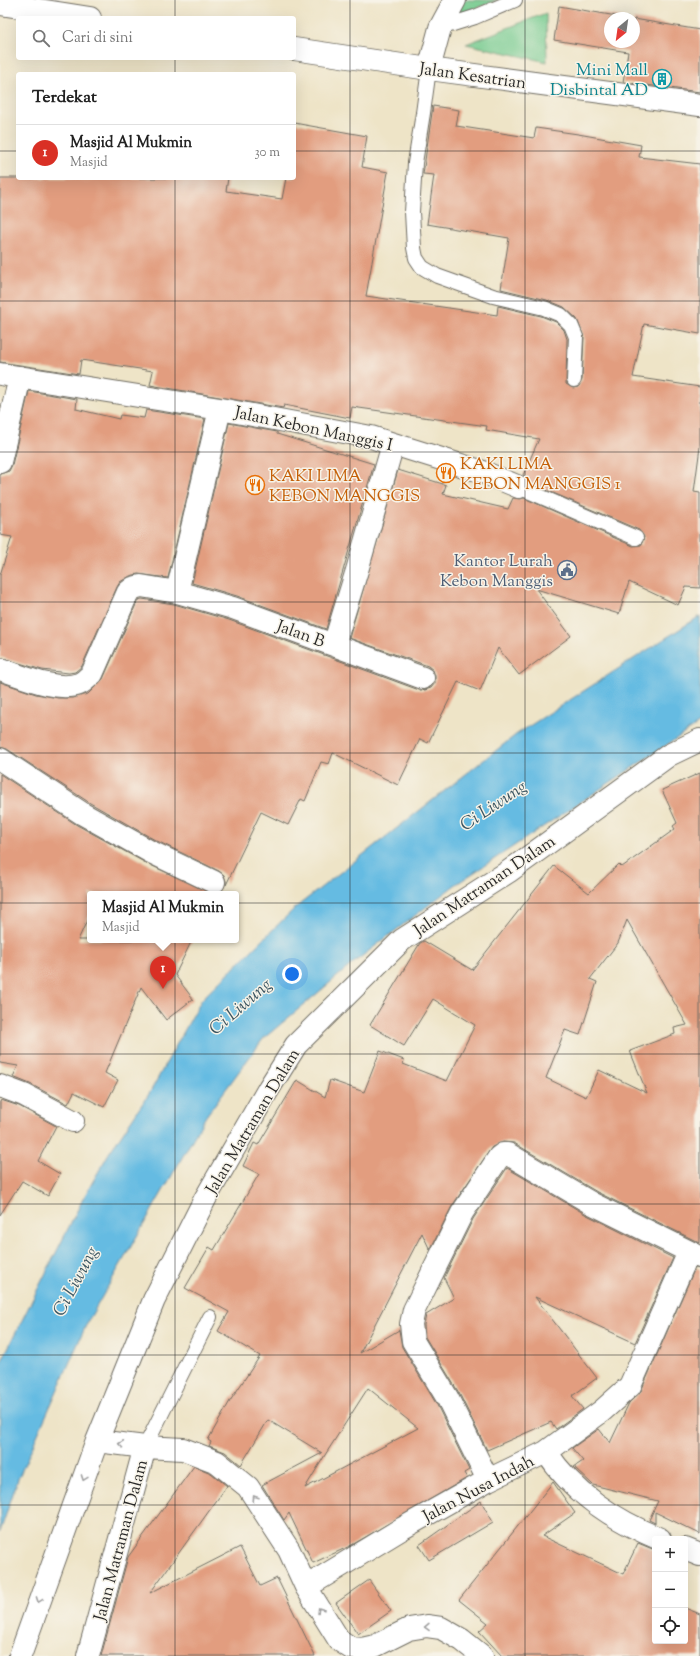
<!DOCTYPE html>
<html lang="id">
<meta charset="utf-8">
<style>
:root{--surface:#fff;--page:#f2f2f2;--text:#222;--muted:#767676;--line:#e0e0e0;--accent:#d93025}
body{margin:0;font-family:"Sorts Mill Goudy",serif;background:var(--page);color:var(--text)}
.controls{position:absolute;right:12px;bottom:12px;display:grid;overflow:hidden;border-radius:4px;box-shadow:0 4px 16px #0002}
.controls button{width:36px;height:36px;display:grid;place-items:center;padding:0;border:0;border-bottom:1px solid var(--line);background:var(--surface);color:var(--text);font:20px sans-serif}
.compass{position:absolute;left:604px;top:12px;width:36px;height:36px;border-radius:50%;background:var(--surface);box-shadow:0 4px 16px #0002;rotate:209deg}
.you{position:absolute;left:292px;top:974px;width:14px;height:14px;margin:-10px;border:3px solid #fff;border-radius:50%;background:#1a73e8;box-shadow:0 0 0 6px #1a73e833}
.badge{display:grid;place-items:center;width:26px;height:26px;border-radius:50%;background:var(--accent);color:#fff;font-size:13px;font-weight:700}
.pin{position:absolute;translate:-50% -33px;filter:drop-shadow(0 1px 2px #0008)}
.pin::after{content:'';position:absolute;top:21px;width:14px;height:12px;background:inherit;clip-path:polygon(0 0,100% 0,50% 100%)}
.popup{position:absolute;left:87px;top:891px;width:152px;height:52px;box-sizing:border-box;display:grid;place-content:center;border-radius:4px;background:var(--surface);filter:drop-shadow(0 1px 3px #0005);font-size:13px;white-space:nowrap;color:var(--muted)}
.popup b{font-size:15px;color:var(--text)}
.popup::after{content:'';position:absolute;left:50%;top:100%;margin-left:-8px;border:8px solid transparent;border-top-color:var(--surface)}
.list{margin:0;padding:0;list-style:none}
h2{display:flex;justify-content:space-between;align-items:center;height:52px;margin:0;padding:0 16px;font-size:17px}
h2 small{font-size:13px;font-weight:400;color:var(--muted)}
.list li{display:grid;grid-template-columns:26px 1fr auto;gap:12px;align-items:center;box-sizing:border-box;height:56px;padding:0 16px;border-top:1px solid var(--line)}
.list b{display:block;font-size:15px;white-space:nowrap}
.list p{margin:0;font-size:13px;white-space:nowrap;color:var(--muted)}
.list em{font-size:13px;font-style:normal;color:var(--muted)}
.icon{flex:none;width:22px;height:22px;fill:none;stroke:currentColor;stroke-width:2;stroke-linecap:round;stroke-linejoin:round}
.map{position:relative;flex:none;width:700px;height:1656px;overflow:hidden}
.search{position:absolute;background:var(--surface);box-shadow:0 4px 16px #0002;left:16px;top:16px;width:280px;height:44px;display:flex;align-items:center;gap:10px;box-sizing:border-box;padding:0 14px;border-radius:4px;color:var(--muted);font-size:15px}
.panel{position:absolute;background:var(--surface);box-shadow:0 4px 16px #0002;left:16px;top:72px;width:280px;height:108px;border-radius:4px}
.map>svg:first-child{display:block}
</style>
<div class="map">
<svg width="700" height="1656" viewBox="0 0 700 1656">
<rect width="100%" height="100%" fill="#f7f3e8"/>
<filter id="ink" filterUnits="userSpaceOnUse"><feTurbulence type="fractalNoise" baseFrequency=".025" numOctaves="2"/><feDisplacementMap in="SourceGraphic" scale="8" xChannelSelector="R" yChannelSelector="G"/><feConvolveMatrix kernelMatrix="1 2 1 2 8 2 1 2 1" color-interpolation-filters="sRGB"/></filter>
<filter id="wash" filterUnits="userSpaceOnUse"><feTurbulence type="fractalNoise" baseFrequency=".012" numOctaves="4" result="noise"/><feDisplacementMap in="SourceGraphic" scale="16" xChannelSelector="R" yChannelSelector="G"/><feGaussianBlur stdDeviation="0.9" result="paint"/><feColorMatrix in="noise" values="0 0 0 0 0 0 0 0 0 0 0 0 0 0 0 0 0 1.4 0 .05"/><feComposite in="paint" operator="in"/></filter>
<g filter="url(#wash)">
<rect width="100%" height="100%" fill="#eee4c7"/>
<!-- green -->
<path fill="#74ca8e" stroke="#507a5c" d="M463,0h35l-43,16z
M546,13l1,49 -81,-18z"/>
<!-- water -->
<path fill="#65bbe2" stroke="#487386" d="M700,616v107l-245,162 -98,75 -94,79 -57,77 -119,207 -69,156 -18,53v-168l84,-167 25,-44 40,-59 53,-95 93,-91 222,-174z"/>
<g id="blocks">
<!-- building -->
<path fill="#e29d7f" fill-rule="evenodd" d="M559,6l69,12h-18v24h24v-23l66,11v62l-77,-10 5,-30 -74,-12z
M433,106l26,4 -3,16 78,12 2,-10 42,6 63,11 -2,12 61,7v170l-56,-10 -11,53 67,10v60l-6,45 6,1v95l-14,-1 -8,18 -49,-23 -10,32 -83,-25 35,47 -52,39 -21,-27 -18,43 -22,-9 -30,61 -8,-4 -22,46 -65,-32 -4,11 -8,-2 -16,39 -4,-2 -13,26 -27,-13 -35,73v-4l-2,-6 -5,-4 -64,-31 -65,-37 -83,-54 -7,-2v-65l36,12 22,4h14l16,-4 15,-15 35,-79 4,-1 32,5 55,16 190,70h6l6,-2 4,-5v-7l-2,-6 -5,-4 -79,-28 49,-168 48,15 -3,9 65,15 5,-11 7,1 4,-1 109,48 8,-1 3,-8 -5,-7 -109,-47 -1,-4 -6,-4 16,-36 -53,-9 1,-4 -135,-19 -2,11 -66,-13 -1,3 -133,-23 3,-14 -72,-11 -2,14 -79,-12v-184h228l-2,13 56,8 4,-21h8v-55l73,13 -5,31 26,5 -22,124 131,19 1,-9 43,10 15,6 8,8 3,9 -1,45 7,4 5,-1 4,-7 2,-43 -7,-18 -13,-12 -17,-7 -46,-11 8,-51 -82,-14 7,-49 -11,-1z
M29,391l48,8 -1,10 43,10 1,-4 24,3 2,-8 59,9 -37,159 -30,-4 -8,2 -10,6 -3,5 -35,79 -7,6 -6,1 -27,-3 -42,-13v-82l12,-38 -12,-2v-61l9,-3 3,-6z
M229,423l48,9v2l97,30 -48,165 -89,-33 -45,-13z
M700,773v470l-103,-51 -83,-49 -11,-1 -11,5 -40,59 -22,44 -8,-17 -62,120 39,-23 3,17 35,58 32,65 -5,3 3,5 -117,68 -37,17 -24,-50 -5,7 -22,-35 60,-32 -54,-33 -27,45 -16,-13 -16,-6 2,-4 -3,-2 22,-39 30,-45 -42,-25 11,-19 -44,-24 24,-41 5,3 45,-76 -16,-8 11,-23 4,2 39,-65 28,17 5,-17 34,12 16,-41 24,9 -1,4 44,17 28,-56 -42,-26 -29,47 -34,-21 50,-82 4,-2 48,29 82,-104 35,27 30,-29 3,3 53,-38 -2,-3 4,-3 -15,-33zM627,920l60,105 -13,3 1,6 -45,17 17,42 -48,-23 -13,27 -40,-19 19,-48 15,5 17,-53 -7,-3 28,-36zM368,1388l50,40 -113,60 20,-33z
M0,774l77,51 67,37 68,32h-122v20l-12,26h114l-17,35 18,24 -27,21 -25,-33 -36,86 13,7 -14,27 -30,-15 -6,12 -38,-20 -17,-7 5,-11 -18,-3z
M1,1100l18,6 37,20 -18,35 22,13 -12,22 -26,-15 -22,34v-113z
M507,1168l78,46 88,44 -38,85 -100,-46 62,81 -25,18 11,13 -27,20 -5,-7 -64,28 -28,-57 -34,-56 -1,-12 2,-10 28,-17 -10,-20 29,-59z
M695,1268l5,1v265l-45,-22v11l-6,-3 9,-19 -65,-16 -19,-18 9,-6 -11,-13 27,-19 11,14 19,-40 12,-12z
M194,1466l17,7 16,13 -77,107 90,-46 20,39 17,-8 38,78h-214l27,-99z
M553,1482l22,31 -33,23 81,38 15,-31 17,7v91h30v-33l15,6v42h-198l-23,-25 9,-8 -29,-23z
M481,1501l12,21 -64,38 -10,-15z
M369,1580l22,31 -33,23 -22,-31z"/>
</g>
</g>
<g filter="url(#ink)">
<use href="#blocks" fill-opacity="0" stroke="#6f6c62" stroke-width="1"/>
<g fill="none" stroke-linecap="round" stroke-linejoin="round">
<defs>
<path id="service" d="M440,28l35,-11 40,-17
M429,69l-6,44 -8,50 -3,49 2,36 2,10 6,9 15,9 56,20 51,12 17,7 10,10 5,12 -2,43
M519,487l117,51
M145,1447l65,-130"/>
<path id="minor" d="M0,4l90,14
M294,49l135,20 271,36
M429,69l11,-41 15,-28
M0,374l220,35 151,28 112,35 36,15
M0,462l20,-85
M177,592l43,-183
M334,645l24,-78 35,-123
M0,669c22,7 56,23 79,15 5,-2 9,-7 13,-10l36,-82 5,-4 8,-2 36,6 56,16 190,70
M0,759l83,55 66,37 65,31
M0,1086l24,9 49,26
M97,1441l48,6 38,2 34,13 31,25 41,63 17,37 33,53 12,8 11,1 13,-3 34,-17 18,-3 14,2 21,12 20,16
M546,1452l56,-41 28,-25 59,-134
M488,1480l-40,-81 -35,-58 -2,-17 3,-14 48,-97 37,-56 4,-3h5l83,49 109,54
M685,1549l15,6
M306,1587l97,-59 85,-48 58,-28c28,42 68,68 114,87
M20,1656l77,-215 57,-141 51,-101 64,-111 27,-43 106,-105 106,-68 161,-117 31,-15
M88,1656l57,-209"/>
</defs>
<!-- service casing -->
<use href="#service" stroke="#6f6c62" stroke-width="16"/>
<!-- minor casing -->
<use href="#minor" stroke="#6f6c62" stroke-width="24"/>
<!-- service -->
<use href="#service" stroke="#fff" stroke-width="14"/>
<!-- minor -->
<use href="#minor" stroke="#fff" stroke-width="22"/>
</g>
<!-- one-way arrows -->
<defs><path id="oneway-chevron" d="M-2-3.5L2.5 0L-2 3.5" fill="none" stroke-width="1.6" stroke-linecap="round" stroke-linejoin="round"/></defs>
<g stroke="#a0a0a0">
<use href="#oneway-chevron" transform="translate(121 1444) rotate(-173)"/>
<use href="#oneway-chevron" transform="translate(84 1478) rotate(110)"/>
<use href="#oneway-chevron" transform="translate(255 1498) rotate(-123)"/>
<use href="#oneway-chevron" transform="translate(39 1600) rotate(110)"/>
<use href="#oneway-chevron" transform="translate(320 1610) rotate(-122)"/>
<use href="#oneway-chevron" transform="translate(427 1627) rotate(179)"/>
</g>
</g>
<!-- grid -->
<path fill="none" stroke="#2b2b2b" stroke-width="1" stroke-opacity="0.55" d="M175,0v18M350,0v1656M525,0v1656M175,58v16M0,151h18M294,151h406M175,178v1478M0,301h700M0,452h700M0,602h700M0,753h700M0,903h700M0,1054h700M0,1204h700M0,1355h700M0,1505h700"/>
<!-- icons -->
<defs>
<symbol id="building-ring" viewBox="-11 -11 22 22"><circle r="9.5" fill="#f7f3e8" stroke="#0f9aa8" stroke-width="1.5"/><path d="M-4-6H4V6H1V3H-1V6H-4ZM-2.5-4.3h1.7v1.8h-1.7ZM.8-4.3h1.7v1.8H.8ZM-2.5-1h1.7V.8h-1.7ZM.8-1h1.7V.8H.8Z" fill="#0f9aa8"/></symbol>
<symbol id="restaurant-ring" viewBox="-11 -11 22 22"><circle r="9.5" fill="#f7f3e8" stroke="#e8710a" stroke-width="1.5"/><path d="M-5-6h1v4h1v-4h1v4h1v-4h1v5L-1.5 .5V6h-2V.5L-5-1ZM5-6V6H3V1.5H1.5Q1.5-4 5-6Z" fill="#e8710a"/></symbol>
<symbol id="civic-ring" viewBox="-11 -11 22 22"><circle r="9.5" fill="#f7f3e8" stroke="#5c6f8a" stroke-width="1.5"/><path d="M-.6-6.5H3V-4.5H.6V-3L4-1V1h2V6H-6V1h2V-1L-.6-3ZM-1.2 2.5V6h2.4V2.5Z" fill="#5c6f8a"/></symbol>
</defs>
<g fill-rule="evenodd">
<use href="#building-ring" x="651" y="68" width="22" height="22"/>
<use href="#restaurant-ring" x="435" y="462" width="22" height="22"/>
<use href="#restaurant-ring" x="244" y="474" width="22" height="22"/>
<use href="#civic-ring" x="556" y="559" width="22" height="22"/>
</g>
<g text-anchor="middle" stroke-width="3" stroke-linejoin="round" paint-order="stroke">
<!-- culture labels -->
<g font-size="17" fill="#0d838f" stroke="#f7f3e8" text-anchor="end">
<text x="648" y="75">Mini Mall<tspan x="648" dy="20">Disbintal AD</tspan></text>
</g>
<!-- street labels -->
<g font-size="17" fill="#2b2b2b" stroke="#f7f3e8">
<text transform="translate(473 75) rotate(8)" y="6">Jalan Kesatrian</text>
<text transform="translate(314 428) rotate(12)" y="6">Jalan Kebon Manggis I</text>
<text transform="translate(301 633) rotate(20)" y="6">Jalan B</text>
<text transform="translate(484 885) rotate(-34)" y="6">Jalan Matraman Dalam</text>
<text transform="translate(252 1121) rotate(-59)" y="6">Jalan Matraman Dalam</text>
<text transform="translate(478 1488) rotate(-28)" y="6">Jalan Nusa Indah</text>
<text transform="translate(120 1540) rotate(-75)" y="6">Jalan Matraman Dalam</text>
</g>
<!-- food labels -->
<g font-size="17" fill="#c56008" stroke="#f7f3e8" text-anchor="start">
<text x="460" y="469">KAKI LIMA<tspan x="460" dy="20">KEBON MANGGIS 1</tspan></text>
<text x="269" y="481">KAKI LIMA<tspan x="269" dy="20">KEBON MANGGIS</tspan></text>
</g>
<!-- service labels -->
<g font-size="17" fill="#4e5e75" stroke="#f7f3e8" text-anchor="end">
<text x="553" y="566">Kantor Lurah<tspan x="553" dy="20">Kebon Manggis</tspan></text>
</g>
<!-- water labels -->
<g font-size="18" font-style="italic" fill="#3c5662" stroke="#f7f3e8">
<text transform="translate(493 805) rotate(-34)" y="6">Ci Liwung</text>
<text transform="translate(240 1006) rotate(-41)" y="6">Ci Liwung</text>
<text transform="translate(75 1281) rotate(-62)" y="6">Ci Liwung</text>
</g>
</g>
</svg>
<div class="controls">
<button>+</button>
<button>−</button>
<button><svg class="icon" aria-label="locate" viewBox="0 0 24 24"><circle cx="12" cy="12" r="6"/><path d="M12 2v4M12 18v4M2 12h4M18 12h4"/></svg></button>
</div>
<svg class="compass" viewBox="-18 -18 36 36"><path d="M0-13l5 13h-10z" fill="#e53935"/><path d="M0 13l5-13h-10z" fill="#767676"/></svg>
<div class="you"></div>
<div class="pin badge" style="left:163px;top:989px">1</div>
<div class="popup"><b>Masjid Al Mukmin</b>Masjid</div>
<div class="search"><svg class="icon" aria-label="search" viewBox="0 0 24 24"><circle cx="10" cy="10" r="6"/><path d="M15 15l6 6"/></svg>Cari di sini</div>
<section class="panel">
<h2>Terdekat<small></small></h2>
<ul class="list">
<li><span class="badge">1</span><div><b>Masjid Al Mukmin</b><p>Masjid</p></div><em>30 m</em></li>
</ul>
</section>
</div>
